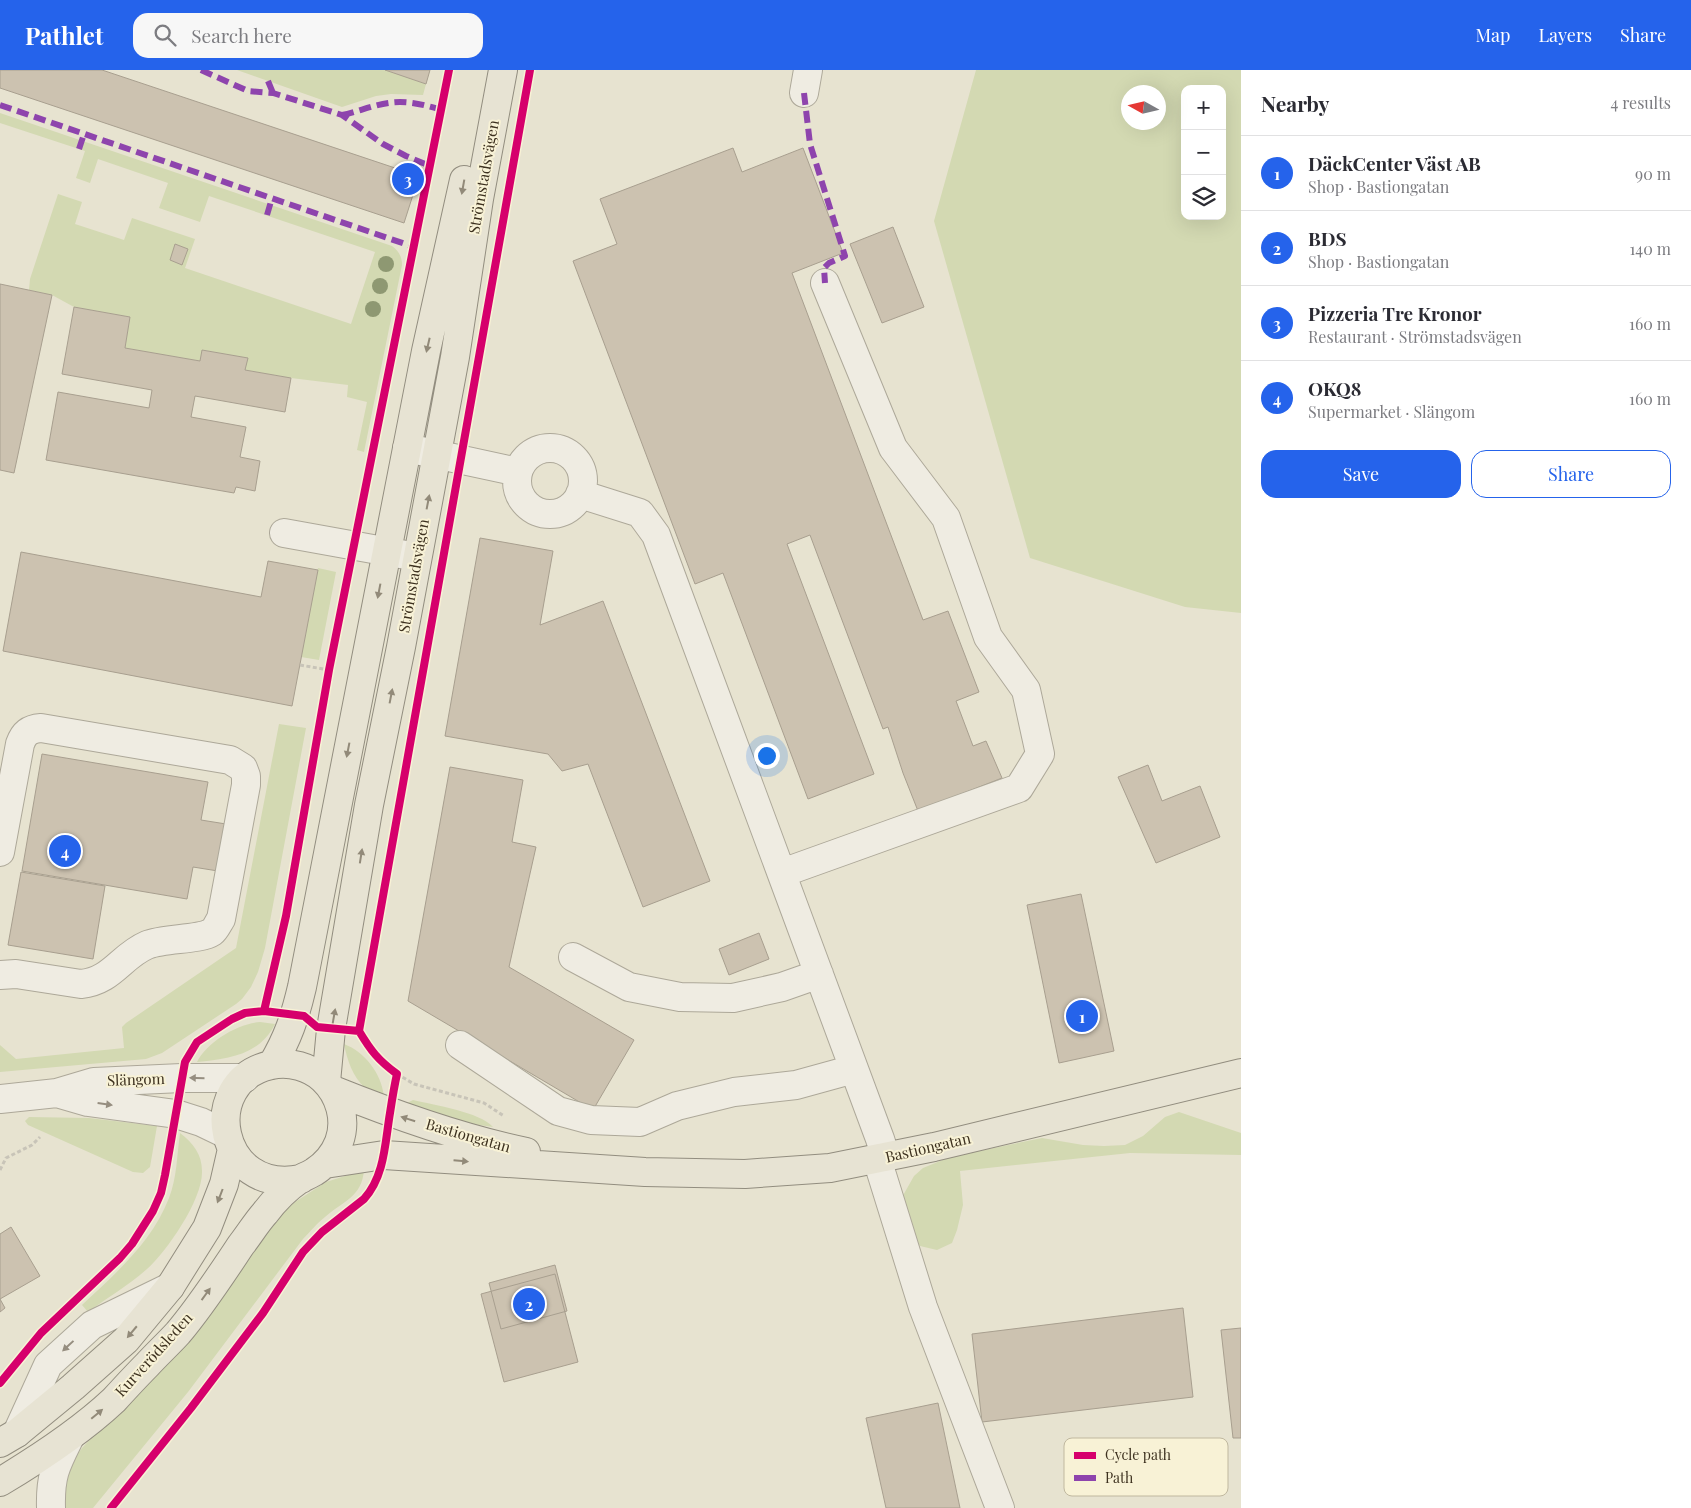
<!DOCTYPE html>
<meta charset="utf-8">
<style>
:root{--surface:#fff;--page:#f7f7f7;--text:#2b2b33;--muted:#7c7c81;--line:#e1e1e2;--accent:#2563eb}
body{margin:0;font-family:"Playfair Display",serif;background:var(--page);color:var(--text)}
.controls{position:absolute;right:15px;top:15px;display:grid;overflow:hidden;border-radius:10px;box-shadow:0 5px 20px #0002}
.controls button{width:45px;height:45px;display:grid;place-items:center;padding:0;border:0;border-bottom:1px solid var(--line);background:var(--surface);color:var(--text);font:25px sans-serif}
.compass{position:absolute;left:1121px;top:15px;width:45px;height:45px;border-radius:50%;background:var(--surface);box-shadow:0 5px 20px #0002;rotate:278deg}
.you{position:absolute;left:766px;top:685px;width:18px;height:18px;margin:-12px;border:4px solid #fff;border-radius:50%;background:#1a73e8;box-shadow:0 0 0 8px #1a73e833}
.badge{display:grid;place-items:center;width:32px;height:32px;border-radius:50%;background:var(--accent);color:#fff;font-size:16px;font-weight:700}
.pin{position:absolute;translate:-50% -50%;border:2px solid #fff;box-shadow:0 1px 5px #0006}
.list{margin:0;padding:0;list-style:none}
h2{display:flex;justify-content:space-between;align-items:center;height:65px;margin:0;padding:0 20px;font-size:21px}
h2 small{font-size:16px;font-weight:400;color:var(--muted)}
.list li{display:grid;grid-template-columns:32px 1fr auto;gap:15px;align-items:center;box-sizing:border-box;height:75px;padding:0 20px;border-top:1px solid var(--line)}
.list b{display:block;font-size:19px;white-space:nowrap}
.list p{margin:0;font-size:16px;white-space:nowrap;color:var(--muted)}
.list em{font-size:16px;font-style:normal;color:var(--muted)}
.actions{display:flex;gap:10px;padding:15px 20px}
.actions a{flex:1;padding:11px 0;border:1px solid var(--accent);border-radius:15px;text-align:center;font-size:18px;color:var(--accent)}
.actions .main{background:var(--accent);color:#fff}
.icon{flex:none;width:28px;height:28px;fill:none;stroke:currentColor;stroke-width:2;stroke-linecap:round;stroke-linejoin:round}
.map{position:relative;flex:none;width:1241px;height:1438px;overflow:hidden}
header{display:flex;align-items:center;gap:30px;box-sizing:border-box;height:70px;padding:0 25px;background:var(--accent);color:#fff}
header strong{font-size:24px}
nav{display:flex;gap:28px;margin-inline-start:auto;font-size:18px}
.search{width:350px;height:45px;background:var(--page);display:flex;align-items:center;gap:12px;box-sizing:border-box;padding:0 18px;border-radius:15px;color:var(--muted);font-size:19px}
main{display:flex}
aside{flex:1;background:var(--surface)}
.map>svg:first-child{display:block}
</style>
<header>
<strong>Pathlet</strong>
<div class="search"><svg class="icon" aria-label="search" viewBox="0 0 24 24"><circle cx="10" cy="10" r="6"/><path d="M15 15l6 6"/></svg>Search here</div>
<nav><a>Map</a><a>Layers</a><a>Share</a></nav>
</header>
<main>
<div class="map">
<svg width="1241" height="1438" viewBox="0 0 1241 1438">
<rect width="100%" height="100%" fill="#e7e3d0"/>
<!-- green -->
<path fill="#d3d9b2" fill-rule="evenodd" d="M237,0h148l41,14 -3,11 -32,-1 -15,2 -34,11z
M976,0h265v543l-56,-6 -155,-49 -96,-337zM1185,19h37v127h-37zM1128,22h30v30h-30z
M0,43l392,133c7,5 10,11 10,19l-38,187 -7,-2 10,-48 -20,-5 1,-12 -57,-7 -46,-8 2,-12 -44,-8 -3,11 -75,-13 5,-31 -56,-10 -22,-12 -23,-5 1,-11 28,-85 24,8 -7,22 49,16 8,-22 63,21 -10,29 166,56 24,-72 -166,-56 -9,26 -41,-14 9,-25 -70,-24 -8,24 -14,-5 9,-27 -85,-28z
M318,498l18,4 -17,88 -18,-3z
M279,654l27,4 -41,220 -7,24 -7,15 -9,12 -6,5 -74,49 -16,6 -146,13v-27l16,14 108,-11 -2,-21 4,-4 110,-75z
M260,952l15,2c-15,31 -47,35 -78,38 10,-20 40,-38 63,-40z
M344,974c21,8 37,29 40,52 -6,-3 -14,-4 -19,-8 -12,-11 -18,-28 -21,-44z
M413,1030c21,5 67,12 80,27l-28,-4 -59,-17 1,-3z
M1179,1042l62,21v22l-111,-2 -170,18 3,34 -6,25 -5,13 -15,7 -17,-4 -7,-9 -12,-38 13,-23 9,-8 27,-11 92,-19 41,7 21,1 21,-1 18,-9 22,-19z
M29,1047l60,1 68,8 -7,41 -7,6 -10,-1 -105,-47 -3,-4z
M180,1063c13,10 22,21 22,38 1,28 -35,80 -55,98 -18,16 -40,29 -59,43l-6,-7c34,-32 70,-63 87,-107 8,-20 8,-44 11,-65z
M364,1100c-2,27 -21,31 -39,47 -8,6 -15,15 -22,22l-115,153 -95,116h-33v-11l10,-32 12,-17 102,-110 69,-91 28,-33 14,-12 31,-20z"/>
<!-- building -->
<path fill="#ccc2b0" stroke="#a89f8f" d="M0,0h102l317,106 -15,47 -404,-135z
M385,0h45l-4,14z
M733,78l9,24 61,-24 40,105 -51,20 131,347 25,-9 31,81 -23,9 17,45 13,-5 16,37 -84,33 -15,-38 -15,-46 -5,2 -73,-194 -23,9 87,230 -66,25 -85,-226 -28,11 -122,-323 44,-17 -17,-45z
M893,157l31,80 -42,16 -32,-79z
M175,174l13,5 -6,16 -12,-5z
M0,214l52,11 -38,178 -14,-3z
M74,237l56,10 -5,31 75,13 2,-11 46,8 -3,12 46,8 -6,34 -90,-16 -4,21 55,10 -6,30 20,4 -5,30 -19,-4 -2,6 -188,-33 12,-68 91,16 3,-18 -90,-16z
M480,468l73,13 -13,74 63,-24 107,280 -67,26 -55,-143 -26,7 -14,-17 -103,-18z
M21,482l240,45 7,-36 50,9 -26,136 -289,-55z
M42,684l166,28 -7,38 25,4 -8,47 -25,-4 -6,32 -165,-28z
M1148,695l14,36 38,-15 20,51 -64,26 -38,-86z
M450,697l73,13 -11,62 24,5 -27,120 125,73 -41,70 -185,-109z
M21,802l84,14 -12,73 -85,-14z
M1081,824l33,157 -55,12 -32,-158z
M759,863l10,26 -40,16 -10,-26z
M11,1157l29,49 -40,23v-65z
M555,1195l12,46 -66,18 -12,-46z
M555,1204l23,88 -74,20 -23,-88z
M0,1229l5,9 -5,4z
M1183,1238l10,89 -211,25 -10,-88z
M1241,1258v110h-8l-12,-108z
M938,1333l22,105h-74l-20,-90z"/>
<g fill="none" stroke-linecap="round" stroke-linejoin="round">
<defs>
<path id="minor" d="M804,23l4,-23
M517 411a33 33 0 1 1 66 0a33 33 0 1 1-66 0Z
M407,378l111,24
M580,424l60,19 16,22 224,604 6,19
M284,463l133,24
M0,782l20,-108c4,-11 9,-15 21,-16l189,32 13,8 3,8v9l-25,134c-3,4 -5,10 -9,13 -12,8 -48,6 -65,13 -26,11 -35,36 -66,39l-65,-10 -16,1
M782,803l237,-85 21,-34 -14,-64 -38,-53 -42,-119 -53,-70 -68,-165
M573,887l56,30 51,10 53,1 49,-11 37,-13
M460,975l98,66 33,9 49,2 37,-16 57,-14 62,-7 58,-16
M57,1023l31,9 88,12 25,8 25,12
M0,1029l57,-6 37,-11 88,-4h63
M877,1089l46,148 77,201
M17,1363l31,-68 44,-40 78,-38
M51,1438c-1,-33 5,-43 19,-71"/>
<path id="major" d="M272,995c16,-27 23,-48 30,-78l124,-636 38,-171
M326,1012l5,-53 38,-224 32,-158 54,-290 24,-158 24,-129
M333,1020c62,25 126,48 193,62
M325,1094l59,-9 261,17 100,2 85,-6 104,-21 307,-74
M0,1373l17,-10 56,-46 53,-47 44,-53 37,-59 17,-44 8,-35
M0,1412c40,-24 80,-50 114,-82 11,-12 22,-24 33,-35 10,-11 21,-21 31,-32 23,-27 43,-58 63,-88 8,-10 15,-22 24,-32 9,-12 22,-25 35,-34 4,-2 9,-4 14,-7 11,-7 20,-17 25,-30 8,-22 1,-47 -16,-63 -13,-12 -33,-18 -52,-14 -74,16 -53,131 30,114"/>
</defs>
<!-- minor casing -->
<use href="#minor" stroke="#ada899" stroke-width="30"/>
<!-- major casing -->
<use href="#major" stroke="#928d7f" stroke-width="30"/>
<!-- path -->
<path stroke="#c8c4b8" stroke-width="3" stroke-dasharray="4 2.5" stroke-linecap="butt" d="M300,595l29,5
M397,1004l17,10 70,19 20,13
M0,1100l6,-12 26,-13 8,-8"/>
<!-- minor -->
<use href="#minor" stroke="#efece2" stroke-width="28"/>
<!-- major -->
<use href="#major" stroke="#e7e3d3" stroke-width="28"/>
<!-- quiet -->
<path stroke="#8e44ad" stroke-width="6" stroke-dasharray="12 6" stroke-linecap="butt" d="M201,0l47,21 25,2 69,22 41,29 23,12 24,10
M268,11l5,12
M804,23l6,51 35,112 -16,7 -5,5 1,15
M0,35l414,142
M342,45c19,-4 38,-13 58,-13 14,0 28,4 42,8
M79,79l5,-15
M267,145l5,-17"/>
<defs>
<path id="cycleway" d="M264,941l22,-95 43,-246 120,-600
M0,1313l41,-50 79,-75 12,-14 21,-33 8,-18 4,-18 20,-113 12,-20 35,-23 13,-6 19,-2 40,5 13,11 42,4
M111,1438l80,-100 72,-95 40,-61 19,-20 42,-33c21,-23 21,-57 26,-86 2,-13 4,-26 7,-39 -19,-14 -26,-23 -38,-43l171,-961"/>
</defs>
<!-- cycleway casing -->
<use href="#cycleway" stroke="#f8f2d6" stroke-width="11"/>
<!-- cycleway -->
<use href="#cycleway" stroke="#d6006c" stroke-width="8"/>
</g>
<!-- trees -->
<g fill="#8e9872">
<circle cx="386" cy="194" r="8"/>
<circle cx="380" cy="216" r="8"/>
<circle cx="373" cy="239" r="8"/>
</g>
<!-- one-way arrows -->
<defs><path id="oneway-solid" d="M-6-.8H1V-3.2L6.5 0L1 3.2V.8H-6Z" transform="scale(1.25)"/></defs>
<g fill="#928a79">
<use href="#oneway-solid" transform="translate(463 117) rotate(100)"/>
<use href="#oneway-solid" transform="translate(428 275) rotate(103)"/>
<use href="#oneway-solid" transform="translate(428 432) rotate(-79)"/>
<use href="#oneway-solid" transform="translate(379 521) rotate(101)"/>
<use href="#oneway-solid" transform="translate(391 626) rotate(-79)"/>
<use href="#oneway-solid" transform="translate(348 680) rotate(101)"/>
<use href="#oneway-solid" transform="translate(361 786) rotate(-81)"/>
<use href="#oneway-solid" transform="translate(334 946) rotate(-80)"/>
<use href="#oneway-solid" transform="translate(408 1049) rotate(-163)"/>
<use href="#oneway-solid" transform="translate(461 1091) rotate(5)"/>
<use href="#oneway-solid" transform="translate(220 1126) rotate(111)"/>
<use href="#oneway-solid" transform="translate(206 1224) rotate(-54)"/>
<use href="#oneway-solid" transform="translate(132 1262) rotate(130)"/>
<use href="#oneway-solid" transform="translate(97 1344) rotate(-40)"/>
</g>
<g fill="#968e80">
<use href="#oneway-solid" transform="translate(197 1008) rotate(-179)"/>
<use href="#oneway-solid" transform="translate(105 1034) rotate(8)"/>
<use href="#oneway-solid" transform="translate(68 1276) rotate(137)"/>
</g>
<g text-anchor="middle" stroke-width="4" stroke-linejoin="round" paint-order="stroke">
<!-- street labels -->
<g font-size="15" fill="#3d311f" stroke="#f8f2d6">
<text transform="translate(484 107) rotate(-80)" y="5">Strömstadsvägen</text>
<text transform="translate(414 506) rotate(-80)" y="5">Strömstadsvägen</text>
<text transform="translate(136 1010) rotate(-2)" y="5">Slängom</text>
<text transform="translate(468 1066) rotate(16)" y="5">Bastiongatan</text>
<text transform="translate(928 1078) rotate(-13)" y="5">Bastiongatan</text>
<text transform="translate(154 1285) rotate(-48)" y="5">Kurverödsleden</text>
</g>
</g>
<!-- legend -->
<rect x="1064" y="1368" width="164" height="58" rx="8" fill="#f8f2d6" stroke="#c0b89f" stroke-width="1"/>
<rect x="1074" y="1382" width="22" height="7" fill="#d6006c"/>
<rect x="1074" y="1405" width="22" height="6" fill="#8e44ad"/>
<g font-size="14" fill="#3d311f">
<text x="1105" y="1390">Cycle path</text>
<text x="1105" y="1413">Path</text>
</g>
</svg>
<div class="controls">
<button>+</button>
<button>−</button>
<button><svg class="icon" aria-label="layers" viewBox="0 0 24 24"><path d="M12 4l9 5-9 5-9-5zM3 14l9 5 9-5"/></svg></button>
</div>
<svg class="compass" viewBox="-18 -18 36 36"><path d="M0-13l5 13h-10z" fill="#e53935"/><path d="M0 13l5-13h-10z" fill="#7c7c81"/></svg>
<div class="you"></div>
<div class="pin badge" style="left:1082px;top:946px">1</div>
<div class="pin badge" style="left:529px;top:1234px">2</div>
<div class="pin badge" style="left:408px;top:109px">3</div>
<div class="pin badge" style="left:65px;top:781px">4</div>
</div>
<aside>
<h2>Nearby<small>4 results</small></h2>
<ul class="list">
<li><span class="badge">1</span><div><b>DäckCenter Väst AB</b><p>Shop · Bastiongatan</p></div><em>90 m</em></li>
<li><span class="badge">2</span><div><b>BDS</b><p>Shop · Bastiongatan</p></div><em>140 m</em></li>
<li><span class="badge">3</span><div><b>Pizzeria Tre Kronor</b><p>Restaurant · Strömstadsvägen</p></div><em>160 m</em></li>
<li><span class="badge">4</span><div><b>OKQ8</b><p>Supermarket · Slängom</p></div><em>160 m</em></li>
</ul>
<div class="actions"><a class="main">Save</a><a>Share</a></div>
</aside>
</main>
